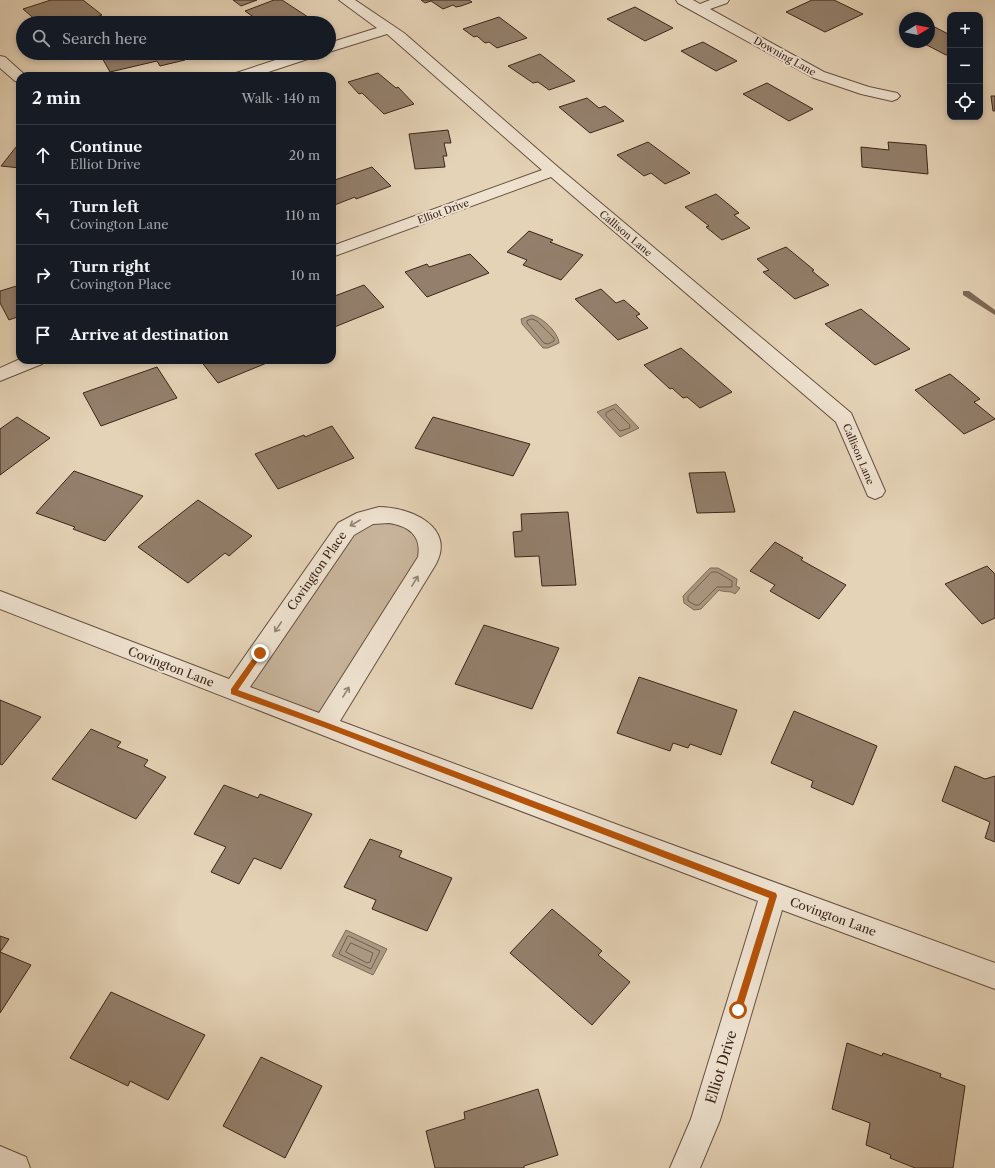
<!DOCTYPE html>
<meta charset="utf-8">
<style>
:root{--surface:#171b24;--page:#20242c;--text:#f1f3f6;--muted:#9ea1a6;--line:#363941}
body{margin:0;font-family:"Libre Caslon Text",serif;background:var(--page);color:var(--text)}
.controls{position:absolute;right:12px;top:12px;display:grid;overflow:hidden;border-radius:8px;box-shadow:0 2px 6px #0003}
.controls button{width:36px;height:36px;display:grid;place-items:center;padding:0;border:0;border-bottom:1px solid var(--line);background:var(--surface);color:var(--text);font:20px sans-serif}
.compass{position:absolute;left:899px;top:12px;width:36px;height:36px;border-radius:50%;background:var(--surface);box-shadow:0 2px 6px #0003;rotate:80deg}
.stop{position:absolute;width:12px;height:12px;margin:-9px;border:3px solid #b45309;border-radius:50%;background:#fff}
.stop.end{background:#b45309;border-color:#fff;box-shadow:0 1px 4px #0008}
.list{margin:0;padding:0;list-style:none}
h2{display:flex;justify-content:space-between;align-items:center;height:52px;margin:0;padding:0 16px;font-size:17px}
h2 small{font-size:13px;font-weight:400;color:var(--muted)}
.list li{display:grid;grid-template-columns:26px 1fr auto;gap:12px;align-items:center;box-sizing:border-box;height:60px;padding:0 16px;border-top:1px solid var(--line)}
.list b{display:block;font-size:15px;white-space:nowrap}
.list p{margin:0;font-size:13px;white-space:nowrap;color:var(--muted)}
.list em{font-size:13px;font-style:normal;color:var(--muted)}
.icon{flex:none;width:22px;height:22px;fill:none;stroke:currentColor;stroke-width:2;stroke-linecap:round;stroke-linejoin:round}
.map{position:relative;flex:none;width:995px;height:1168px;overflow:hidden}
.search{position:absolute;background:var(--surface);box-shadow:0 2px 6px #0003;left:16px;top:16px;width:320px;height:44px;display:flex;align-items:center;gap:10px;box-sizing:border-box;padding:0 14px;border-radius:22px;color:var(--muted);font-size:15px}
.panel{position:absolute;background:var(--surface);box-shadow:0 2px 6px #0003;left:16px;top:72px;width:320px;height:292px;border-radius:12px}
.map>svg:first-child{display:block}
</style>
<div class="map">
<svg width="995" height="1168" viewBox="0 0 995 1168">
<rect width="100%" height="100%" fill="#e5d3b7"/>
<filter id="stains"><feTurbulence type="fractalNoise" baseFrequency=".005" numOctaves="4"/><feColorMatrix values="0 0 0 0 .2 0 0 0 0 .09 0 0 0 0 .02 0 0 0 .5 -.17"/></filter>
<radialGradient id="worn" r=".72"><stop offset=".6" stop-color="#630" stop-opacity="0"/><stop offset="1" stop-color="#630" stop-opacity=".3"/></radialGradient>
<!-- green -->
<path fill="#c8b59c" stroke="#826d5b" d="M389,515l41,30 -105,180 -91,-34 104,-152z"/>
<!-- water -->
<path fill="#ab9882" stroke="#7e6a58" d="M532,315c11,3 26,17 27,28l-11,5h-5l-21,-24 -1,-5z
M616,404l23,24 -19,9 -23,-25z
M710,568h8l19,11 -1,7 4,2 -5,6c-5,-4 -10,-1 -16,-4l-18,19 -7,1 -10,-7 -1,-7z
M346,930l41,19 -14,26 -41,-19z"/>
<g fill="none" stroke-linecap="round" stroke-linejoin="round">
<!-- shore -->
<path stroke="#735e4e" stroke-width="1" d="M532,319l5,2 17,17v3l-6,3 -4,-1 -17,-20v-2z
M614,409l16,16v3l-10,3 -14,-15v-3z
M712,572h5l15,9v6h-15l-18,18h-4l-7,-4v-4z
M349,936l31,15 -9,18 -32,-15 8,-17z
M351,943l22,10 -3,9 -3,1 -21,-11z"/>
<!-- stream -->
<path fill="#7e6a58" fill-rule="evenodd" d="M963,291h6l26,19v5l-32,-20z"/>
</g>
<!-- building -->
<path fill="#937f6c" stroke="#3b251a" d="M51,0h32l19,15 -23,8h-40l-16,-14z
M233,0h24l-16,6z
M274,0h8l29,19 -10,4h-39l-17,-12z
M421,0h48l3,2 -11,4 -5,1 -3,-2 -10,4 -12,-8 -6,2z
M812,0h22l29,14 -38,18 -39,-20z
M635,7l38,21 -28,13 -38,-22z
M499,17l28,21 -30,10 -8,-6 -4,1 -8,-7 -3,1 -11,-8z
M929,24l21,11v19l-4,1 -25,-13h8z
M703,42l34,19 -21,10 -35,-20z
M112,53h69l4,7 -25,6 -3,-5 -47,11 -9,-16z
M540,54l35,27 -26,9 -11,-8 -5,1 -25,-17z
M378,73l18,15 2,-1 16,17 -30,10 -22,-21 -3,1 -11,-12z
M767,83l46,26 -24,12 -46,-27z
M991,96h4v15h-2z
M587,98l12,10 6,-2 19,15 -34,12 -31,-26z
M448,130l3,13h-7l3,13h-4l2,11 -30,2 -6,-35z
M20,142v26l-19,-2z
M648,142l42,31 -25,11 -14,-11 -7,3 -27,-21z
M888,142l38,3 2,29 -66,-7 -1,-20 28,3z
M372,167l19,19 -35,13 -1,-2 -23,9v-25z
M716,194l23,19 -5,2 16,13 -28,12 -16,-13 3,-1 -24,-19z
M529,231l24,9 -3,2 33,13 -22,25 -38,-15 4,-5 -20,-8z
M786,247l28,23 -2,1 17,14 -34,14 -32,-27 6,-2 -12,-11z
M470,254l19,19 -62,24 -22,-25 22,-8 2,3z
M20,285v31l-11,4 -9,-17v-12z
M364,285l20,22 -52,21v-31z
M601,289l15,14 8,-3 16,14 -4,2 12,12 -30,12 -43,-41z
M861,309l49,40 -35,16 -50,-41z
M681,348l51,44 -32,16 -13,-11 -4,1 -11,-10 -2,1 -26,-24z
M200,360h74l-56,23z
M157,367l20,31 -76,28 -18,-33z
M950,374l30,25 -6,3 21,17 -31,15 -49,-44z
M17,417l33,21 -50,37v-46z
M433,417l97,27 -17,32 -98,-28z
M332,426l22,32 -76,31 -23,-35 49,-19 1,2z
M74,471l69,25 -38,45 -32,-12 2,-2 -39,-14z
M725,472l10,40 -38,1 -8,-40z
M198,500l54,36 -23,20 -4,-3 -37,30 -50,-36z
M568,512l8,73 -34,1 -3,-30 -24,1 -2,-25 9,-1 -1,-17z
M775,542l28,16 -2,2 45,25 -27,34 -49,-28 5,-6 -25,-14z
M987,566l8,8v44l-13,6 -37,-40z
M484,625l75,23 -27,61 -77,-25z
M639,677l98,33 -16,45 -31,-11 -2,4 -15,-5 -3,8 -53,-18z
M0,700l41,17 -39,48 -2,-1z
M794,711l83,35 -24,59 -42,-18 2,-6 -42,-18z
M91,729l30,13 -4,5 31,13 -4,6 22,11 -30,42 -84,-40z
M955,766l30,13 10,-3v66l-10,-4 5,-16 -48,-21z
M224,785l34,13 2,-4 52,20 -31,55 -27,-11 -15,26 -28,-12 15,-25 -32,-13z
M370,839l32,12 -3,6 53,21 -25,53 -55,-22 4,-9 -32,-13z
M552,909l50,42 -4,4 32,27 -38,43 -82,-72z
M0,936l9,3 -9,13 31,13 -31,48z
M111,992l94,43 -37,65 -38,-19 -2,5 -58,-28z
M847,1043l35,13 1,-3 58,21 -1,3 25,9 -12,82h-38l-25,-10 1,-3 -25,-10 4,-22 -38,-14z
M261,1057l61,29 -37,72 -62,-32z
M538,1089l20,66 -34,11v2h-89l-9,-37 39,-12 -1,-7z"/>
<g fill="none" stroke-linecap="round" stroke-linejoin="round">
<defs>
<path id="minor" d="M339,0h16l49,33 155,135 292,245 34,78 -3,5 -7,3 -7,-3 -32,-74 -285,-245 -219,80v-11l210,-76 -155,-136 -58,18v-9l48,-15z
M676,0h17l7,4 10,-4h19l-2,3 -17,6 114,63 45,15 28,6 3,3 -3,3 -5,2 -31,-7 -47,-16 -136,-75z
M297,53h22l-2,3 -61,20h-22l2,-3z
M0,56l5,1 20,18 1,1h-6v6l-5,-1 -15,-13z
M20,359l24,1 -2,4 -42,17v-13z
M379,507c30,0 77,19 57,57l-96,157 281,105 374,137v26l-213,-79 -62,210 -20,48h-30l21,-49 67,-218 -395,-150 -363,-142v-18l229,88 109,-156 19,-10zM389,523c19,3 33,12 29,34l-99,156 -69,-26 104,-152 19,-11z
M0,1146l26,11 4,11h-30z"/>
</defs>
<!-- minor casing -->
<use href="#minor" stroke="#665041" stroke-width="2"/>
<!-- minor -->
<use href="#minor" fill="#eee2d0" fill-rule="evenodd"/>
</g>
<!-- one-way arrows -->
<defs><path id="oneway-shaft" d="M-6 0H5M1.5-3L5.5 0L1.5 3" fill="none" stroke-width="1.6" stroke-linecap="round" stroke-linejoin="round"/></defs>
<g stroke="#948475">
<use href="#oneway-shaft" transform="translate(355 523) rotate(150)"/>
<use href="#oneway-shaft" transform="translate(415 581) rotate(-58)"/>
<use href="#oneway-shaft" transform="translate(278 627) rotate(124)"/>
<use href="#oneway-shaft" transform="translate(346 692) rotate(-58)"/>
</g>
<!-- route -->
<path fill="#b45309" d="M260,650l3,3 -1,2 -24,35 90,33 448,170 1,3 -36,117h-5l-2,-3 35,-112 -446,-171 -92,-33v-5l27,-38z"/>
<g text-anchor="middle" stroke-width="4" stroke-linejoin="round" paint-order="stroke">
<!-- far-street labels -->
<g font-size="10" fill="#3b251a" stroke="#eee2d0">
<text transform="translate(785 56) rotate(29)" y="4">Downing Lane</text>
<text transform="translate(443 211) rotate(-20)" y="4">Elliot Drive</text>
<text transform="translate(626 233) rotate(40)" y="4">Callison Lane</text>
<text transform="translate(859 454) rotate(67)" y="4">Callison Lane</text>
</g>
<!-- street labels -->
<g font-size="12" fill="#3b251a" stroke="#eee2d0">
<text transform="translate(317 571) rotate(-55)" y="4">Covington Place</text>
<text transform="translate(171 667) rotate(21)" y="4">Covington Lane</text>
<text transform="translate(833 917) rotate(20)" y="4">Covington Lane</text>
</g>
<!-- near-street labels -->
<g font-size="14" fill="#3b251a" stroke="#eee2d0">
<text transform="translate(721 1067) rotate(-73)" y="5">Elliot Drive</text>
</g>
</g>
<rect width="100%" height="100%" filter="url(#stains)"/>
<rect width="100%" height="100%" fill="url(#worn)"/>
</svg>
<div class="controls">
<button>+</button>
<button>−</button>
<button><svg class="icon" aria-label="locate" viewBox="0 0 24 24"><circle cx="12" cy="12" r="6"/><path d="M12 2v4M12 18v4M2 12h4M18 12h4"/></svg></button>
</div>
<svg class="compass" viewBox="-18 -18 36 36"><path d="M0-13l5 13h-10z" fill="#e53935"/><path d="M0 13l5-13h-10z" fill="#9ea1a6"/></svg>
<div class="stop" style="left:738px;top:1010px"></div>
<div class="stop end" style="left:260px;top:653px"></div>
<div class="search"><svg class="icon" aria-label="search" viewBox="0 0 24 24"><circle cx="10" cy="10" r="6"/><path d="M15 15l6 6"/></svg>Search here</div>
<section class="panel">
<h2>2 min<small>Walk · 140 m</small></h2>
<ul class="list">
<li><svg class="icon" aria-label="ahead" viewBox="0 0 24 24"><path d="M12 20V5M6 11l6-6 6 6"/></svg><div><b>Continue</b><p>Elliot Drive</p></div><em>20 m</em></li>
<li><svg class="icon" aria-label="left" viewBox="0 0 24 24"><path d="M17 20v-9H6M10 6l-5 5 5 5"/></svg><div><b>Turn left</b><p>Covington Lane</p></div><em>110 m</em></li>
<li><svg class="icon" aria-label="right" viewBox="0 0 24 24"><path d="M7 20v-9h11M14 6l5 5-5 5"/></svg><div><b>Turn right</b><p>Covington Place</p></div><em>10 m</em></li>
<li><svg class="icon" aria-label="arrive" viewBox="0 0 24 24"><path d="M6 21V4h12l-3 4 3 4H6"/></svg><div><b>Arrive at destination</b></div></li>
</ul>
</section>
</div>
